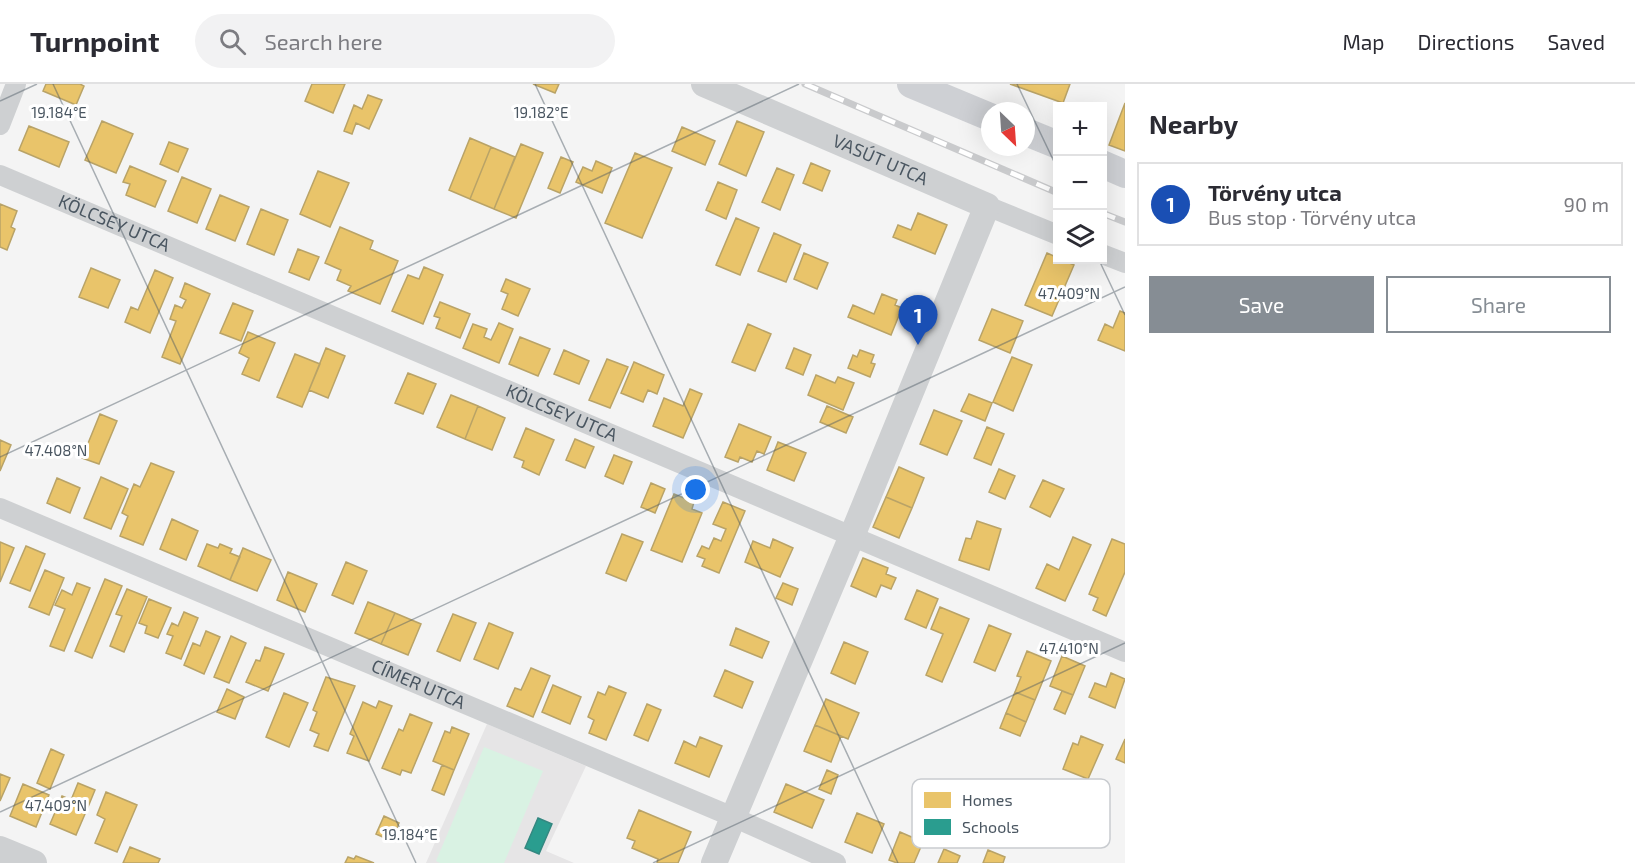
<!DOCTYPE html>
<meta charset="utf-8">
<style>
:root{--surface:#fff;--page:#f2f2f3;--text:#2b2b33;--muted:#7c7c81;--line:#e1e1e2;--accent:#868d94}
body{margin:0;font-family:"Exo 2",sans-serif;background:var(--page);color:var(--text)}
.controls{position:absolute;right:18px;top:18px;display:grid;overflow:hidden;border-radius:0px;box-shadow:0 6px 24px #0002}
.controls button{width:54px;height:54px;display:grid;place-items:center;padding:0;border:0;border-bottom:2px solid var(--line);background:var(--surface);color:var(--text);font:30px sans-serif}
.compass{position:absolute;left:981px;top:18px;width:54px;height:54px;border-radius:50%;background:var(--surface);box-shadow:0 6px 24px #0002;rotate:155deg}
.you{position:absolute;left:696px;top:406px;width:21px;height:21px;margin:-15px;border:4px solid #fff;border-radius:50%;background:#1a73e8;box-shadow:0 0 0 9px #1a73e833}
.badge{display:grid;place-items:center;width:39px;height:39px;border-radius:50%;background:var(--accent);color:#fff;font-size:20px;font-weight:700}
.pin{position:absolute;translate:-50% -50px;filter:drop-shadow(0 2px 3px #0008)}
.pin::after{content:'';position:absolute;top:32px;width:21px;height:18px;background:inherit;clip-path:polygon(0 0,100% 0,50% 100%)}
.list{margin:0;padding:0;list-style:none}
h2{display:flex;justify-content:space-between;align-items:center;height:78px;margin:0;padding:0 24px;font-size:26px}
h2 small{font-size:20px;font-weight:400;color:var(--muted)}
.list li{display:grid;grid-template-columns:39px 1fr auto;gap:18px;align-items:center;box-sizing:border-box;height:84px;margin:0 12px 12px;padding:0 12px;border:2px solid var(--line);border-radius:0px}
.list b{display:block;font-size:22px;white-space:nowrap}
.list p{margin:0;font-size:20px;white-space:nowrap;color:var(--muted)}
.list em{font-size:20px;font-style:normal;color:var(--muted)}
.actions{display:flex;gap:12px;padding:18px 24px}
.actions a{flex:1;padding:14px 0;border:2px solid var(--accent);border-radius:0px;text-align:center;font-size:21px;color:var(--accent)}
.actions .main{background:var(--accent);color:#fff}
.icon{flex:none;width:33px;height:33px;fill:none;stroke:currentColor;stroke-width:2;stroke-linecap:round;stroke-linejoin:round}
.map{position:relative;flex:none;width:1125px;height:779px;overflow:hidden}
header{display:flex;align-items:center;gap:36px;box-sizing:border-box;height:84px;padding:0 30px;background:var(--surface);border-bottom:2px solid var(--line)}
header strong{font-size:28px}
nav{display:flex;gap:33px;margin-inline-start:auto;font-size:21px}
.search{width:420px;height:54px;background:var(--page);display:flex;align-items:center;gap:15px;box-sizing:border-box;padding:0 21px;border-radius:33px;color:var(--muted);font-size:22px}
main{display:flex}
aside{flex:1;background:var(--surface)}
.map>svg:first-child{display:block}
</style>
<header>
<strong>Turnpoint</strong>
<div class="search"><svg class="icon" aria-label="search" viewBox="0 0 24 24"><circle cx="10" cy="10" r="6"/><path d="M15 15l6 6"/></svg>Search here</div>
<nav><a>Map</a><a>Directions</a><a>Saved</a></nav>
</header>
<main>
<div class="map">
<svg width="1125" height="779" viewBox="0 0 1125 779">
<rect width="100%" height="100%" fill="#f4f4f4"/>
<!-- education -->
<path fill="#e6e5e6" d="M487,640l99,42 -40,85 28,12h-148z"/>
<!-- green -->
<path fill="#d9f2e3" d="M484,663l59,24 -39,92h-64l-4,-2z"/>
<!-- homes -->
<path fill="#e9c46a" stroke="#b9a367" stroke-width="1.5" d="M46,0h34l4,2 -8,19 -33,-14z
M312,0h33l-12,29 -28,-12z
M533,0h26l-4,9z
M1010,0h60l-7,19z
M368,11l14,5 -13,29 -13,-6 -4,11 -8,-3 10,-26 8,4z
M1125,19v48l-16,-6z
M102,37l31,13 -17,39 -31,-13z
M737,37l27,11 -18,44 -27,-12z
M29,42l40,16 -10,25 -40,-17z
M682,43l33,14 -10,24 -33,-14z
M470,54l21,9 -21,52 -21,-9z
M169,58l19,7 -10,23 -18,-8z
M521,60l22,9 -27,65 -22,-9z
M491,63l24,10 -21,52 -24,-10z
M635,69l37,15 -30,70 -37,-15z
M561,73l12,5 -13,31 -12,-5z
M596,77l16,7 -10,25 -26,-11 7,-15 9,4z
M811,79l19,8 -8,20 -19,-8z
M130,82l36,15 -11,26 -29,-12 4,-11 -7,-2z
M777,84l17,7 -14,35 -18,-8z
M318,87l31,12 -19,44 -30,-13z
M182,93l29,12 -14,34 -29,-12z
M718,98l19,8 -11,29 -20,-9z
M220,111l29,12 -14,34 -29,-12z
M0,120l17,7 -6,16 4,2 -8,21 -7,-3z
M261,125l27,11 -14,35 -27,-11z
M918,129l29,12 -12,29 -42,-17 5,-12 13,5z
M736,134l23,10 -19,47 -24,-10z
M340,143l33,14 -3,8 28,12 -18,43 -32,-13 3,-5 -14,-6 4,-10 -16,-7z
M774,149l27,12 -15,37 -28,-11z
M298,165l21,8 -10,23 -20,-8z
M804,169l24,10 -11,26 -23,-10z
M1047,169l27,12 -22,51 -27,-11z
M424,183l19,8 -20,49 -31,-13 16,-36 11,4z
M91,184l29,12 -12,28 -29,-11z
M155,186l18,8 -23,55 -25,-11 6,-15 7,3z
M506,195l24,10 -12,27 -16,-7 6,-15 -7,-3z
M185,199l25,11 -30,70 -18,-7 14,-36 -6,-2 5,-14 7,3 4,-8 -6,-3z
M882,210l15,6 -2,5 7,3 -11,27 -43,-18 5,-12 21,9z
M440,218l30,12 -10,24 -24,-10 4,-10 -6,-2z
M233,219l20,8 -12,30 -21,-8z
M992,225l31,12 -13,32 -31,-13z
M1120,227l5,2v38l-27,-11 7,-16 8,4z
M499,239l14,6 -14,34 -36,-15 10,-24 14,5 -3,8 7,3z
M748,240l23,10 -16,37 -23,-9z
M248,248l27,11 -16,38 -17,-7 7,-16 -10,-5z
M520,253l30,12 -12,27 -29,-12z
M326,264l19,8 -17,42 -19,-8z
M794,264l17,7 -8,20 -17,-7z
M564,266l25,11 -10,23 -25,-10z
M860,266l14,5 -3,8 4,1 -5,13 -22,-9 5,-13 4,2z
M295,270l25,10 -18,43 -25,-10z
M1012,273l20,8 -19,46 -20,-9z
M607,275l21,8 -18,41 -21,-8z
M634,278l30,13 -7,19 -9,-4 -5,12 -22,-9z
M408,289l28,11 -13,30 -28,-11z
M816,291l19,8 3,-6 16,6 -11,27 -35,-15z
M690,305l12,5 -19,44 -30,-12 11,-28 19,8z
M969,310l23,9 -7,18 -24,-10z
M451,311l27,11 -13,33 -28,-12z
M478,322l27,12 -13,32 -27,-11z
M827,322l26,11 -7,16 -26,-11z
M934,326l28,11 -15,34 -27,-11z
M100,330l17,7 -18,43 -17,-6z
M739,340l32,13 -7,17 -7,-3 -5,11 -12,-5 -2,5 -13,-5z
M987,343l17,7 -13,31 -17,-7z
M526,344l28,12 -15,35 -17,-8 2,-6 -10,-4z
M575,355l19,8 -9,21 -19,-8z
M0,356l11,5 -11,26z
M778,358l28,11 -12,28 -27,-11z
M614,371l18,7 -9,22 -18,-8z
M151,379l23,9 -31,73 -23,-9 8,-20 -6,-3 12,-29 6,3z
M899,383l25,11 -12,30 -26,-11z
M999,385l16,7 -10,23 -16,-7z
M101,393l27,12 -17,40 -27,-11z
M57,394l23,10 -10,25 -23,-10z
M1043,396l21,9 -14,28 -20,-10z
M651,399l14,6 -10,24 -14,-6z
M674,410l20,8 -2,7 10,4 -20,49 -31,-12z
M886,413l26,11 -13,30 -26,-11z
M723,418l22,9 -26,62 -17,-7 3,-7 -8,-3 5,-10 7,3 5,-11 7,3 5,-12 -13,-5z
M172,435l26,12 -12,29 -26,-11z
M977,437l24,8 -12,41 -30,-10 7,-22 5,1z
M622,450l21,8 -17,39 -20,-8z
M1073,453l18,8 -26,56 -29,-13 11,-24 12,6z
M773,455l20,9 -13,29 -35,-15 8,-21 17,7z
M1112,455l13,5v28l-19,44 -13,-6 5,-12 -9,-4z
M0,458l14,6 -14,34z
M207,460l11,4 2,-4 12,5 -2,4 10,4 -10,23 -32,-14z
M26,462l19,8 -15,37 -20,-8z
M243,464l28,12 -14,31 -27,-11z
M863,474l25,10 -2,6 10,4 -5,11 -10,-4 -5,12 -25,-11z
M346,478l21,9 -14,33 -21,-9z
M45,486l19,8 -15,37 -20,-8z
M288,488l29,12 -12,28 -28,-12z
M105,495l17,7 -30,72 -17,-7z
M77,499l13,5 -26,63 -14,-5 15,-37 -10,-4 7,-15 10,5z
M783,499l15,6 -6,16 -16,-7z
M127,505l20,8 -23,55 -14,-6 12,-30 -6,-2z
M917,506l21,9 -12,29 -21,-9z
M149,515l22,9 -13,30 -13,-5 2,-7 -8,-3z
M368,518l27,11 -14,31 -26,-11z
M940,523l29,12 -27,63 -16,-7 17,-41 -12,-5z
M184,528l14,6 -17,41 -15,-6 7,-17 -6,-2 5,-11 6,3z
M395,529l26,11 -13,31 -27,-11z
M453,530l23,9 -16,38 -23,-10z
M489,539l24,10 -15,36 -24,-10z
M989,541l22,9 -16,37 -21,-9z
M736,544l33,14 -7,16 -32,-13z
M206,547l14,6 -16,37 -20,-9 9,-22 7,3z
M231,552l15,7 -17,40 -15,-6z
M844,558l24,10 -13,32 -24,-11z
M265,563l19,7 -16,37 -22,-9 10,-22 4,1z
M1027,567l24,10 -16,39 -20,-8 6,-15 -4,-1z
M1062,572l23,10 -12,29 -23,-9z
M531,584l19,8 -17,41 -26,-11 8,-18 6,2z
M725,586l28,12 -11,26 -28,-12z
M1111,589l14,6 -10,29 -26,-11 6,-14 11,4z
M326,593l29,9 -27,65 -14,-5 5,-12 -9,-4 7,-18 -4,-2z
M553,601l28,12 -11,27 -28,-12z
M609,602l17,7 -20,47 -17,-7 5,-13 -6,-3 10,-25 7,3z
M227,605l17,8 -9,22 -18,-7z
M1062,607l11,4 -8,19 -11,-5z
M1015,608l20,8 -9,22 -20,-9z
M284,609l24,10 -19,44 -23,-10z
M826,615l33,14 -11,26 -33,-14z
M379,617l13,5 -23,55 -22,-8 7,-17 -4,-2 13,-32 13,6z
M647,620l14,6 -13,31 -14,-6z
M1006,629l20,9 -6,14 -20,-8z
M410,630l22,9 -21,50 -9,-3 -2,5 -18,-7 17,-39 4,2z
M815,641l26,11 -10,26 -27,-11z
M452,643l17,7 -15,36 -21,-9 12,-30 5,2z
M1081,652l22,9 -15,34 -25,-10 10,-26 5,2z
M700,653l22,9 -13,31 -34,-14 9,-22 12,6z
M1125,655v24l-9,-4z
M51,665l13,6 -14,34 -13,-6z
M442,681l12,5 -10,25 -12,-5z
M827,686l11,5 -7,19 -12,-5z
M0,690l10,4 -10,23z
M78,699l17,7 -7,17 -17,-7z
M23,700l26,11 -13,32 -26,-11z
M786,700l38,16 -12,28 -38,-16z
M106,708l31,13 -20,47 -22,-9 10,-24 -8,-4z
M62,712l26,11 -12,28 -26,-11z
M639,726l52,22 -13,31h-21l1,-4 -26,-11 3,-7 -8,-3z
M857,729l27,11 -12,29 -27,-11z
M384,732l15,7 -7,18 -16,-7z
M900,748l23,10 -9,21h-17l-8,-3z
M130,763l30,12 -2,4h-35z
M944,765l16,7 -3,7h-19z
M988,766l17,7 -2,6h-20z
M356,772l18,7h-29l3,-6 6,2z"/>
<!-- schools -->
<path fill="#2a9d8f" stroke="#348881" stroke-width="1.5" d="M538,734l14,6 -13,30 -14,-6z"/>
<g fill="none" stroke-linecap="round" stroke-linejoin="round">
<!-- minor -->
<g stroke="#ced0d2" stroke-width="20">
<path d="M0,41l16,-41"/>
<path id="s1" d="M0,91l1125,477"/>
<path d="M987,122l71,29"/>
<path d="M1102,170l23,9"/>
<path id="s2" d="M0,424l733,309 103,46"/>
</g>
<!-- tertiary -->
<g stroke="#ced0d2" stroke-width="26">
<path id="s3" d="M704,0l283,122 -135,330 -138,327"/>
<path d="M0,765l34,14"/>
</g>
<!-- secondary -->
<path stroke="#ced0d4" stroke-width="28" d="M911,0l79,33
M1026,48l32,13
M1102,80l23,10"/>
<defs>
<path id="rail" d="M805,0l253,109
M1102,129l23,9"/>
</defs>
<!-- rail casing -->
<use href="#rail" stroke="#c9cacc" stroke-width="7"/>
<!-- rail -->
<use href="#rail" stroke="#fff" stroke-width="4.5" stroke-dasharray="14" stroke-linecap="butt"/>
</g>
<!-- ticks -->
<path fill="none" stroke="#4a5661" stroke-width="1.5" stroke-opacity="0.45" d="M53,0l363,779M535,0l363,779M1017,0l41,86M0,17l37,-17M1099,176l26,55M0,373l799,-373M0,728l1125,-525M653,779l472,-220"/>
<g text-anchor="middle" stroke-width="6" stroke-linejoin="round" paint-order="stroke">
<!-- street labels -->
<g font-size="18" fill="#4a5661" stroke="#fff">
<text dy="6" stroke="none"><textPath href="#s3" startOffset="192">VASÚT UTCA</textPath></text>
<text dy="6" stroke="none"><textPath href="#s1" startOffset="124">KÖLCSEY UTCA</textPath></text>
<text dy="6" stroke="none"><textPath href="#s1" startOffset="610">KÖLCSEY UTCA</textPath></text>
<text dy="6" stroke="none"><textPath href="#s2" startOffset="454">CÍMER UTCA</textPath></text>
</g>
</g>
<!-- legend -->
<rect x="912" y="695" width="198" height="69" rx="9" fill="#fff" stroke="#c9ccd0" stroke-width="1.5"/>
<rect x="924" y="708" width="27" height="16" fill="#e9c46a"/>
<rect x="924" y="735" width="27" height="16" fill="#2a9d8f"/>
<g font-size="16" fill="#4a5661">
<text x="962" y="722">Homes</text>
<text x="962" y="749">Schools</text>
</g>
<g font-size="15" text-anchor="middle" fill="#4a5661" stroke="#fff" stroke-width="6" stroke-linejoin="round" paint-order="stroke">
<text x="59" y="34">19.184°E</text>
<text x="541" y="34">19.182°E</text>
<text x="1069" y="215">47.409°N</text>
<text x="56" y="372">47.408°N</text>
<text x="1069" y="570">47.410°N</text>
<text x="56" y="727">47.409°N</text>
<text x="410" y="756">19.184°E</text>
</g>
</svg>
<div class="controls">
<button>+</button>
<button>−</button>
<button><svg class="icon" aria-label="layers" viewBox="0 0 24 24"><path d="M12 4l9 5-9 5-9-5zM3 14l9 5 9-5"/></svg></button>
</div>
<svg class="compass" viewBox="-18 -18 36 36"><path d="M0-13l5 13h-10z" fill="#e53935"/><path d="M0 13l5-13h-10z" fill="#7c7c81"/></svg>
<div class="you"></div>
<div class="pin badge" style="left:918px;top:261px;background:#1a4fb4">1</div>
</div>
<aside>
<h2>Nearby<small></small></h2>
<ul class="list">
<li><span class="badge" style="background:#1a4fb4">1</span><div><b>Törvény utca</b><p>Bus stop · Törvény utca</p></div><em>90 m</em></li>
</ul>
<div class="actions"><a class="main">Save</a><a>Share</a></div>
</aside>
</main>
